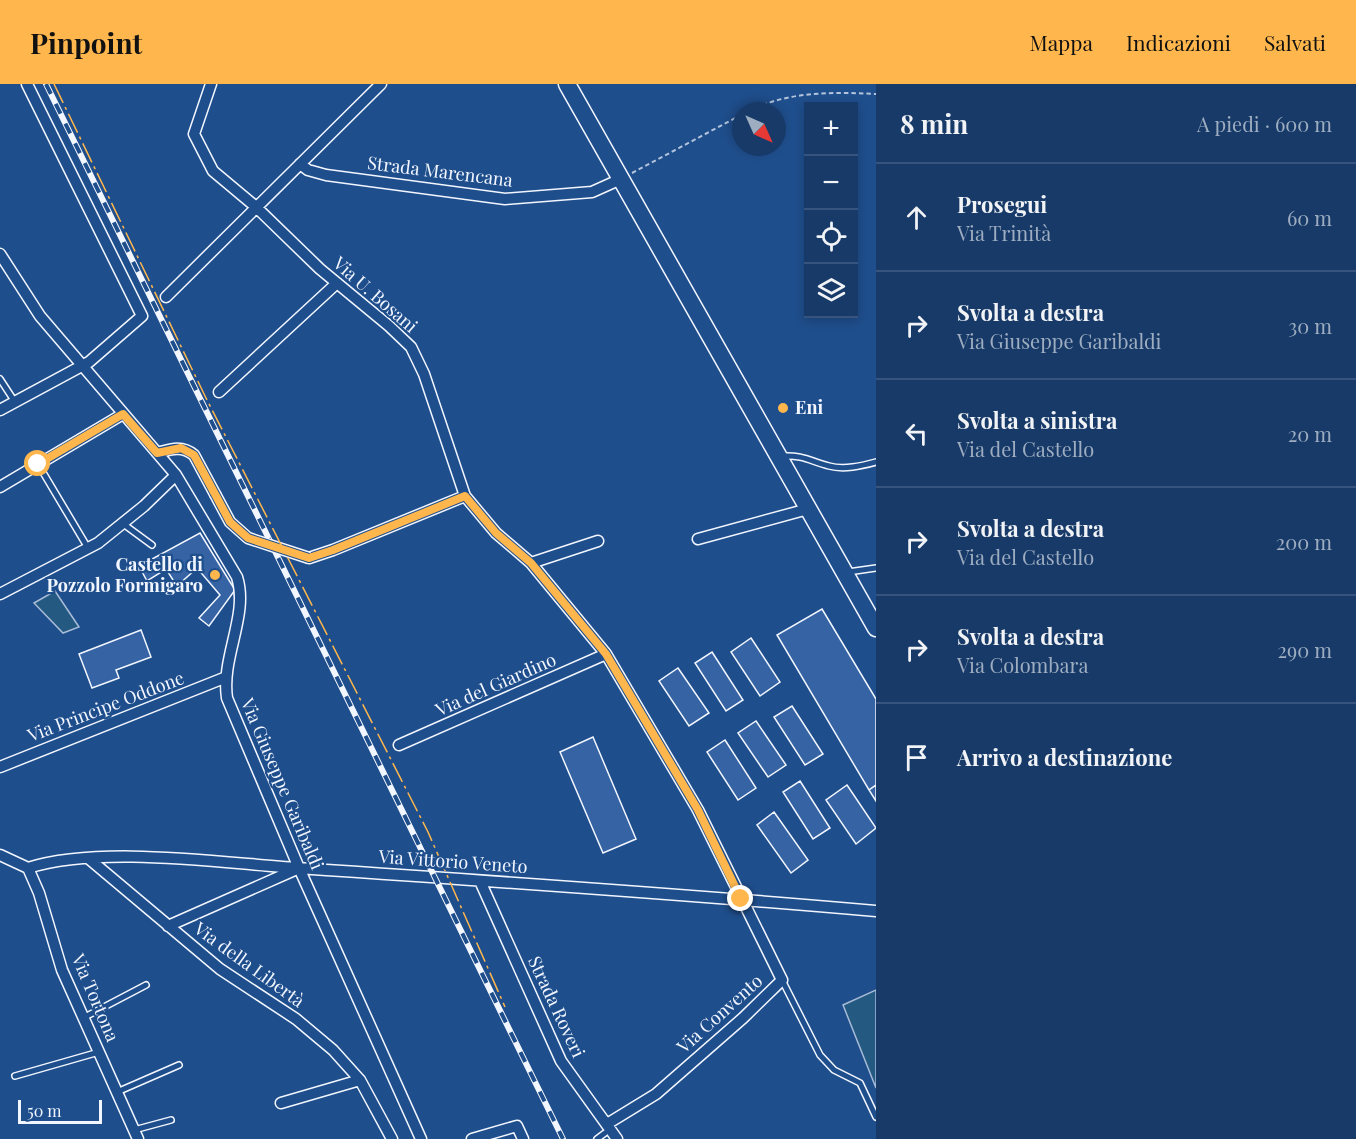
<!DOCTYPE html>
<html lang="it">
<meta charset="utf-8">
<style>
:root{--surface:#173a69;--page:#244571;--text:#f1f3f6;--muted:#9eadc0;--line:#36547d;--accent:#ffb74d}
body{margin:0;font-family:"Playfair Display",serif;background:var(--page);color:var(--text)}
.controls{position:absolute;right:18px;top:18px;display:grid;overflow:hidden;border-radius:0px;box-shadow:0 3px 9px #0003}
.controls button{width:54px;height:54px;display:grid;place-items:center;padding:0;border:0;border-bottom:2px solid var(--line);background:var(--surface);color:var(--text);font:30px sans-serif}
.compass{position:absolute;left:732px;top:18px;width:54px;height:54px;border-radius:50%;background:var(--surface);box-shadow:0 3px 9px #0003;rotate:135deg}
.scale{position:absolute;left:18px;bottom:15px;width:84px;box-sizing:border-box;padding-left:6px;border:3px solid #f2f6ff;border-top:0;font-size:16px;line-height:21px;white-space:nowrap;color:#f2f6ff;-webkit-text-stroke:4px #1f4e8c;paint-order:stroke}
.stop{position:absolute;width:18px;height:18px;margin:-14px;border:4px solid #ffb74d;border-radius:50%;background:#fff}
.stop.end{background:#ffb74d;border-color:#fff;box-shadow:0 2px 6px #0008}
.list{margin:0;padding:0;list-style:none}
h2{display:flex;justify-content:space-between;align-items:center;height:78px;margin:0;padding:0 24px;font-size:26px}
h2 small{font-size:20px;font-weight:400;color:var(--muted)}
.list li{display:grid;grid-template-columns:39px 1fr auto;gap:18px;align-items:center;box-sizing:border-box;height:108px;padding:0 24px;border-top:2px solid var(--line)}
.list b{display:block;font-size:22px;white-space:nowrap}
.list p{margin:0;font-size:20px;white-space:nowrap;color:var(--muted)}
.list em{font-size:20px;font-style:normal;color:var(--muted)}
.icon{flex:none;width:33px;height:33px;fill:none;stroke:currentColor;stroke-width:2;stroke-linecap:round;stroke-linejoin:round}
.map{position:relative;flex:none;width:876px;height:1055px;overflow:hidden}
header{display:flex;align-items:center;gap:36px;box-sizing:border-box;height:84px;padding:0 30px;background:var(--accent);color:#111}
header strong{font-size:28px}
nav{display:flex;gap:33px;margin-inline-start:auto;font-size:21px}
main{display:flex}
aside{flex:1;background:var(--surface)}
.map>svg:first-child{display:block}
</style>
<header>
<strong>Pinpoint</strong>
<nav><a>Mappa</a><a>Indicazioni</a><a>Salvati</a></nav>
</header>
<main>
<div class="map">
<svg width="876" height="1055" viewBox="0 0 876 1055">
<rect width="100%" height="100%" fill="#1f4e8c"/>
<!-- green -->
<path fill="#245a82" stroke="#a8bbd7" stroke-width="1.5" d="M55,507l24,36 -16,6 -29,-30z
M876,906v98l-33,-83z"/>
<!-- building -->
<path fill="#3563a3" stroke="#f2f6ff" stroke-width="1.5" d="M200,449l35,57 -26,36 -10,-8 21,-23 -23,-27 -20,18 -11,-17 -19,12 -8,-15z
M822,525l54,90v86l-7,5 -92,-155z
M141,546l10,27 -35,13 3,8 -27,10 -13,-34z
M751,554l29,44 -20,14 -29,-44z
M712,568l31,48 -17,11 -31,-48z
M678,584l31,45 -20,13 -30,-45z
M792,622l31,48 -18,11 -31,-48z
M756,637l30,44 -18,12 -30,-44z
M593,653l43,102 -33,14 -43,-101z
M725,656l31,48 -18,12 -31,-48z
M800,697l30,47 -17,11 -30,-47z
M847,701l29,43 -20,16 -30,-44z
M876,701v16l-7,-11z
M774,728l34,48 -17,13 -34,-48z"/>
<g fill="none" stroke-linecap="round" stroke-linejoin="round">
<defs>
<path id="service" d="M0,295l15,23
M783,372c20,-1 27,5 46,10 15,4 32,0 47,-4
M38,380l50,84
M122,439l30,22
M848,488l28,-4
M782,896l38,75 14,15 26,13 16,34
M83,934l63,-33
M15,992l84,-24
M117,1008l62,-27
M134,1046l37,-10
M597,1055l8,-6"/>
<path id="minor" d="M211,0l-17,50 19,37 43,36 64,62 69,57 22,21 13,27 41,122 31,37 35,30 75,91 92,156 84,170 -39,38 -87,76 -49,30
M300,80l8,6 18,5 179,24 87,-7 29,-13
M0,170l40,62 136,159 61,102c12,38 -16,80 -10,121l72,170 122,271
M166,213l215,-213
M219,308l118,-109
M0,326l89,-48 53,-46 -115,-232
M157,369c14,-4 25,-8 37,2l21,39
M0,403l123,-73
M698,455l110,-30
M309,474l24,-8 132,-54
M531,479l67,-22
M0,510l98,-51 46,-37 32,-31
M399,661l207,-91
M0,683l224,-89
M0,771l28,13
M88,774l132,111 76,50 37,31 27,30 32,59
M28,784c73,-23 193,-5 270,0 193,13 386,26 578,43
M28,784l11,25 23,77 76,169
M480,797l81,180 56,78
M168,842l129,-57
M281,1019l79,-23
M472,1055l45,-13 6,13"/>
<path id="primary" d="M567,0l309,544"/>
</defs>
<!-- service casing -->
<use href="#service" stroke="#f2f6ff" stroke-width="8"/>
<!-- minor casing -->
<use href="#minor" stroke="#f2f6ff" stroke-width="13"/>
<!-- primary casing -->
<use href="#primary" stroke="#f2f6ff" stroke-width="19"/>
<!-- path -->
<path stroke="#b3c4dc" stroke-width="2" stroke-dasharray="4.5 3" stroke-linecap="butt" d="M749,27c39,-20 84,-19 127,-17
M632,89l109,-58"/>
<!-- service -->
<use href="#service" stroke="#1f4e8c" stroke-width="5"/>
<!-- minor -->
<use href="#minor" stroke="#1f4e8c" stroke-width="10"/>
<!-- primary -->
<use href="#primary" stroke="#1f4e8c" stroke-width="16"/>
<defs>
<path id="rail" d="M46,0l517,1055"/>
</defs>
<!-- rail casing -->
<use href="#rail" stroke="#f2f6ff" stroke-width="6"/>
<!-- rail -->
<use href="#rail" stroke="#1f4e8c" stroke-width="4" stroke-dasharray="11" stroke-linecap="butt"/>
<defs>
<path id="minor-bridge" d="M215,410l15,28 18,16 61,20"/>
</defs>
<!-- minor-bridge casing -->
<use href="#minor-bridge" stroke="#f2f6ff" stroke-width="13" stroke-linecap="butt"/>
<!-- minor-bridge -->
<use href="#minor-bridge" stroke="#1f4e8c" stroke-width="10"/>
<!-- power -->
<path stroke="#ffb74d" stroke-width="1.5" stroke-dasharray="21 4.5 3 4.5" stroke-linecap="butt" d="M54,0l152,314 222,434 77,175"/>
</g>
<g fill="none" stroke-linecap="round" stroke-linejoin="round">
<!-- route -->
<path stroke="#ffb74d" stroke-width="8" d="M38,380l85,-50 34,39 24,-5 13,7 36,67 18,16 61,20 24,-8 132,-54 31,37 35,30 75,91 92,156 43,89"/>
</g>
<!-- markers -->
<g fill="#ffb74d" stroke="#1f4e8c" stroke-width="2">
<circle cx="783" cy="324" r="6"/>
<circle cx="215" cy="491" r="6"/>
</g>
<g text-anchor="middle" stroke-width="4.5" stroke-linejoin="round" paint-order="stroke">
<!-- street labels -->
<g font-size="18" fill="#f2f6ff" stroke="#1f4e8c">
<text transform="translate(440 88) rotate(7)" y="6">Strada Marencana</text>
<text transform="translate(375 211) rotate(41)" y="6">Via U. Bosani</text>
<text transform="translate(496 601) rotate(-24)" y="6">Via del Giardino</text>
<text transform="translate(106 623) rotate(-21)" y="6">Via Principe Oddone</text>
<text transform="translate(282 700) rotate(67)" y="6">Via Giuseppe Garibaldi</text>
<text transform="translate(453 778) rotate(4)" y="6">Via Vittorio Veneto</text>
<text transform="translate(249 881) rotate(36)" y="6">Via della Libertà</text>
<text transform="translate(95 914) rotate(67)" y="6">Via Tortona</text>
<text transform="translate(556 923) rotate(65)" y="6">Strada Roveri</text>
<text transform="translate(720 930) rotate(-42)" y="6">Via Convento</text>
</g>
<!-- poi labels -->
<g font-size="18" font-weight="bold" fill="#f2f6ff" stroke="#1f4e8c" text-anchor="start">
<text x="795" y="330">Eni</text>
<text x="203" y="487" text-anchor="end">Castello di<tspan x="203" dy="21">Pozzolo Formigaro</tspan></text>
</g>
</g>
</svg>
<div class="controls">
<button>+</button>
<button>−</button>
<button><svg class="icon" aria-label="locate" viewBox="0 0 24 24"><circle cx="12" cy="12" r="6"/><path d="M12 2v4M12 18v4M2 12h4M18 12h4"/></svg></button>
<button><svg class="icon" aria-label="layers" viewBox="0 0 24 24"><path d="M12 4l9 5-9 5-9-5zM3 14l9 5 9-5"/></svg></button>
</div>
<svg class="compass" viewBox="-18 -18 36 36"><path d="M0-13l5 13h-10z" fill="#e53935"/><path d="M0 13l5-13h-10z" fill="#9eadc0"/></svg>
<div class="scale">50 m</div>
<div class="stop" style="left:38px;top:380px"></div>
<div class="stop end" style="left:741px;top:815px"></div>
</div>
<aside>
<h2>8 min<small>A piedi · 600 m</small></h2>
<ul class="list">
<li><svg class="icon" aria-label="ahead" viewBox="0 0 24 24"><path d="M12 20V5M6 11l6-6 6 6"/></svg><div><b>Prosegui</b><p>Via Trinità</p></div><em>60 m</em></li>
<li><svg class="icon" aria-label="right" viewBox="0 0 24 24"><path d="M7 20v-9h11M14 6l5 5-5 5"/></svg><div><b>Svolta a destra</b><p>Via Giuseppe Garibaldi</p></div><em>30 m</em></li>
<li><svg class="icon" aria-label="left" viewBox="0 0 24 24"><path d="M17 20v-9H6M10 6l-5 5 5 5"/></svg><div><b>Svolta a sinistra</b><p>Via del Castello</p></div><em>20 m</em></li>
<li><svg class="icon" aria-label="right" viewBox="0 0 24 24"><path d="M7 20v-9h11M14 6l5 5-5 5"/></svg><div><b>Svolta a destra</b><p>Via del Castello</p></div><em>200 m</em></li>
<li><svg class="icon" aria-label="right" viewBox="0 0 24 24"><path d="M7 20v-9h11M14 6l5 5-5 5"/></svg><div><b>Svolta a destra</b><p>Via Colombara</p></div><em>290 m</em></li>
<li><svg class="icon" aria-label="arrive" viewBox="0 0 24 24"><path d="M6 21V4h12l-3 4 3 4H6"/></svg><div><b>Arrivo a destinazione</b></div></li>
</ul>
</aside>
</main>
